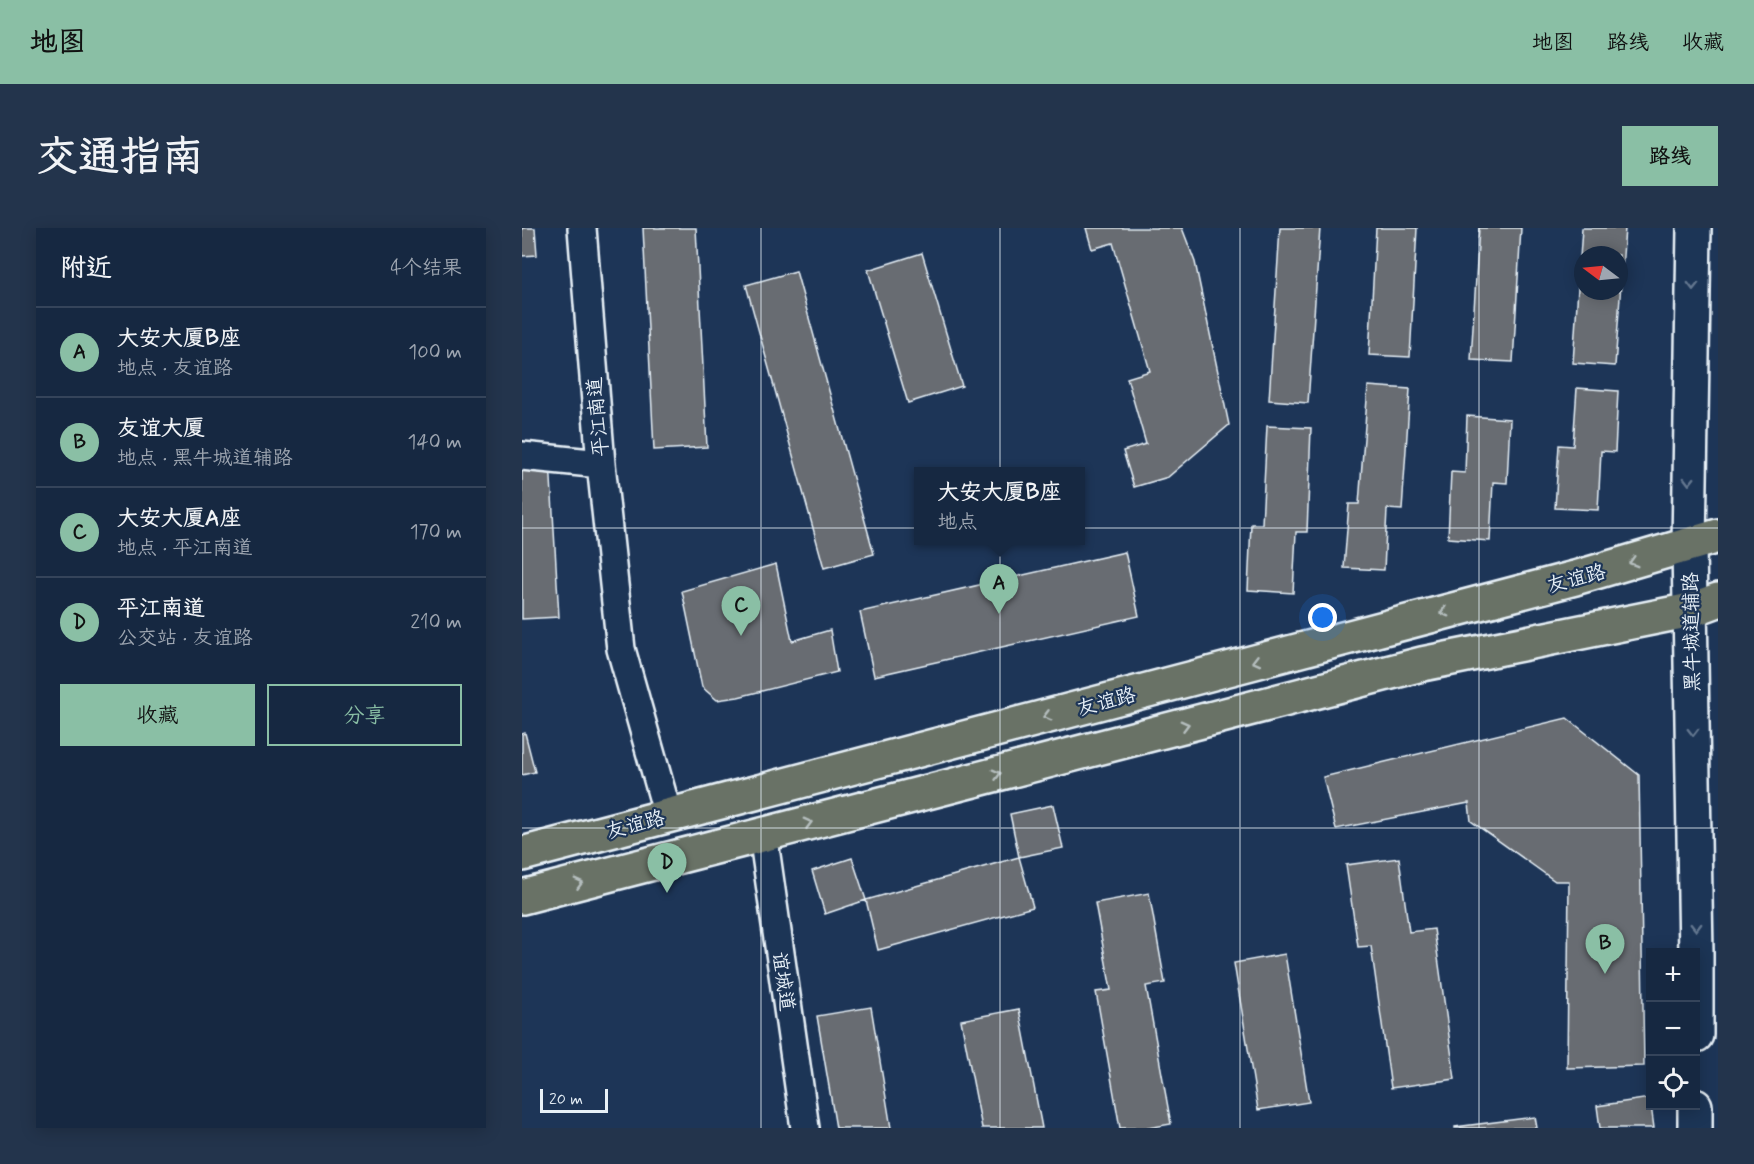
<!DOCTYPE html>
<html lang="zh">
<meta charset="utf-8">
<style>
:root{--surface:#162841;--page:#23344c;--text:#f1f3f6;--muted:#9ea6b1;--line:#35445a;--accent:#8abfa5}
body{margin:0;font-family:Mynerve,"LXGW WenKai TC",sans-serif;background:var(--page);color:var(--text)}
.controls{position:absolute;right:18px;bottom:18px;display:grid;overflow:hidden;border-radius:0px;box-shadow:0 3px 15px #0003}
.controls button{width:54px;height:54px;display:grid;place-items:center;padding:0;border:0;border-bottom:2px solid var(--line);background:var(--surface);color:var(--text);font:30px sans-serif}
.compass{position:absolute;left:1052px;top:18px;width:54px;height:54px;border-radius:50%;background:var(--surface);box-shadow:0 3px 15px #0003;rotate:286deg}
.scale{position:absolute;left:18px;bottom:15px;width:68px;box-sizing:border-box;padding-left:6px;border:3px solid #e8f1f8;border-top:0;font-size:16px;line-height:21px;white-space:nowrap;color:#e8f1f8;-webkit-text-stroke:4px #1d3557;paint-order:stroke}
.you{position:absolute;left:801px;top:390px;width:21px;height:21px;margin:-15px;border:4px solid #fff;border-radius:50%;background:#1a73e8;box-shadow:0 0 0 9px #1a73e833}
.badge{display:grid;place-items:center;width:39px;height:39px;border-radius:50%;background:var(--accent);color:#111;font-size:20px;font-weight:700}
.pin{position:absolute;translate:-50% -50px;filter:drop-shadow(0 2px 3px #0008)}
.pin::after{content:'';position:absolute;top:32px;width:21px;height:18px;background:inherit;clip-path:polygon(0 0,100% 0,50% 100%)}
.popup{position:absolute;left:392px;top:239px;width:171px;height:78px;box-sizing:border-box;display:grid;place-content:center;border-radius:0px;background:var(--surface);filter:drop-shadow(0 2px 4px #0005);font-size:20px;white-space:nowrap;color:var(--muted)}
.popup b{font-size:22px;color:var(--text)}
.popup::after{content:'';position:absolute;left:50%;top:100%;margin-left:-12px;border:12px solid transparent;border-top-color:var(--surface)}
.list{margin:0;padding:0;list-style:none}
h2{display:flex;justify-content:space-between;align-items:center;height:78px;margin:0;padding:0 24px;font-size:26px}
h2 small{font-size:20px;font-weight:400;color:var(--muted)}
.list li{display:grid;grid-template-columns:39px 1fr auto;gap:18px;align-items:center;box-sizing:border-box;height:90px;padding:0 24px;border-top:2px solid var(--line)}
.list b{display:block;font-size:22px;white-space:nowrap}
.list p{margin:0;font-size:20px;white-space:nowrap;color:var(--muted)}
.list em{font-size:20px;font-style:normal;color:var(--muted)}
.actions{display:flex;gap:12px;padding:18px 24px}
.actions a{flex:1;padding:14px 0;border:2px solid var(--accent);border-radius:0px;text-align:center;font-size:21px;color:var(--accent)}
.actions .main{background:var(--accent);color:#111}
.icon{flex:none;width:33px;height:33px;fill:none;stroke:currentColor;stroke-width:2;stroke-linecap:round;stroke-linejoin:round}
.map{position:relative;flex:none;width:1196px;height:900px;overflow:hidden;border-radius:0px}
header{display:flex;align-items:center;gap:36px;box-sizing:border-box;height:84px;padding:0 30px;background:var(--accent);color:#111}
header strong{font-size:28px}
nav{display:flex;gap:33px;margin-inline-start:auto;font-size:21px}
.intro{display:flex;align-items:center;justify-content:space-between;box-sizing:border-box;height:144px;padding:0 36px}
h1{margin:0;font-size:42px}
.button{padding:15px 27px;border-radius:0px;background:var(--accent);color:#111;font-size:21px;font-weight:700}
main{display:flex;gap:36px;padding:0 36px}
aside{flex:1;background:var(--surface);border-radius:0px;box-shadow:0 3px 15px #0003}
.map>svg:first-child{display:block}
</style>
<header>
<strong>地图</strong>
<nav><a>地图</a><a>路线</a><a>收藏</a></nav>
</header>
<div class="intro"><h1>交通指南</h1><a class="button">路线</a></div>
<main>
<aside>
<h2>附近<small>4个结果</small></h2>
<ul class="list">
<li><span class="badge">A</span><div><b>大安大厦B座</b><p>地点 · 友谊路</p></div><em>100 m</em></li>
<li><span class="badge">B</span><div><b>友谊大厦</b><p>地点 · 黑牛城道辅路</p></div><em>140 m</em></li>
<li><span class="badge">C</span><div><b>大安大厦A座</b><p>地点 · 平江南道</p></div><em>170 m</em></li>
<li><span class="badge">D</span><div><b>平江南道</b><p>公交站 · 友谊路</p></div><em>210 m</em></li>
</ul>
<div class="actions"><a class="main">收藏</a><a>分享</a></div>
</aside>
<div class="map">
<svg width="1196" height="900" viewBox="0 0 1196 900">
<rect width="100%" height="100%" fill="#1d3557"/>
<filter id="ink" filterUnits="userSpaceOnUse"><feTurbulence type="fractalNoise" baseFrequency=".0167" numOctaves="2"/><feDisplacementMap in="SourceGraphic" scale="12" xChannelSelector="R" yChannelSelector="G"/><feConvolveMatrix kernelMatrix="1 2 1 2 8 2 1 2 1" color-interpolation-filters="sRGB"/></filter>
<g filter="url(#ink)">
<!-- building -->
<path fill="#676c72" stroke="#e8f1f8" stroke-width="1.5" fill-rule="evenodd" d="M0,0h13l2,27 -15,1z
M121,0h53l11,219 -53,3z
M564,0h96l13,34 34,163 -61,52 -34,10 -11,-36 23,-7 -19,-66 23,-7 -37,-128 -21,6z
M758,0h40l-12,175 -39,-3z
M854,0h41l-7,129 -41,-2z
M957,0h42l-8,134 -42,-2z
M1060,0h43l-10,138 -42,-3zM1061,27h36v36h-36z
M400,25l40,133 -54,17 -40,-133z
M274,43l78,283 -50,14 -78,-283z
M846,158l42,3 -8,121 -15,-1 -3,61 -40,-2 5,-64h10z
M1055,160l41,3 -3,61 -14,-1 -3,59 -43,-2 4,-63 14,1z
M945,188l43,3 -3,64 -14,-1 -3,59 -42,-3 3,-66 14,1z
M745,198l44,2 -4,104h-11l-3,61 -45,-3 3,-66h11z
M28,233l9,156 -37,2v-156z
M603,324l14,64 -265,60 -14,-64z
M254,336l16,77 38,-11 7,42 -99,25 -21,3 -15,-13 -20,-96z
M1045,490l72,57 5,291 -77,2 2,-187h-14l-84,-60 -2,-18 -133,26 -13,-52z
M3,505l10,39 -13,3v-41z
M531,577l10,43 -44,9 -9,-43z
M497,629l14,50 -155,43 -12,-50z
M330,630l14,42 -41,14 -13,-43z
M877,630l10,74 25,-3 21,150 -64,9 -20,-142 -13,1 -12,-82z
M627,665l16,90 -19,3 25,138 -23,4h-28l-24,-136 15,-2 -16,-87z
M763,726l24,148 -51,8 -24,-147z
M349,779l20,121h-55l-19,-112z
M497,781l23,119h-60l-21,-108z
M1128,870l4,30h-54l-3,-22z
M1013,889l2,11h-82v-1z"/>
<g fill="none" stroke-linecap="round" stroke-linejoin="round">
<defs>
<path id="street" d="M60,0l19,236 20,185 47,166
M0,228l79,8
M241,606l42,294"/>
<path id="secondary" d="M1172,0l-5,318 7,408v81
M1173,900v-22"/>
<path id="primary" d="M0,626l1053,-276 143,-42
M0,669l900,-233 269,-54 27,-10"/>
</defs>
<!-- street casing -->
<use href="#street" stroke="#e8f1f8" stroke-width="32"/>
<!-- secondary casing -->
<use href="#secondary" stroke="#e8f1f8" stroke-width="38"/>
<!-- primary casing -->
<use href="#primary" stroke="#e8f1f8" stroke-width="38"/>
<!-- street -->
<use href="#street" stroke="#1d3557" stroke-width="27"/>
<!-- secondary -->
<use href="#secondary" stroke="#1d3557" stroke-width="33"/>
<!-- primary -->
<use href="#primary" stroke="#697266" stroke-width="33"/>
</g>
<!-- one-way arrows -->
<defs><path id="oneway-chevron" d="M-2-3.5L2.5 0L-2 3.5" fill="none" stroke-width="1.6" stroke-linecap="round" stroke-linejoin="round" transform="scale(1.5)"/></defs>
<g stroke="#64778f">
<use href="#oneway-chevron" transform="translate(1171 58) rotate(91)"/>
<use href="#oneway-chevron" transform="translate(1167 253) rotate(91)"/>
<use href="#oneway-chevron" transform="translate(1171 504) rotate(89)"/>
<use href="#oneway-chevron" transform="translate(1174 699) rotate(89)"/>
</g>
<g stroke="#b5bebe">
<use href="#oneway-chevron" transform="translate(1111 334) rotate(164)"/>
<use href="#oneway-chevron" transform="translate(922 384) rotate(165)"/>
<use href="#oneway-chevron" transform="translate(734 433) rotate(165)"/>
<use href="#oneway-chevron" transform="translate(525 488) rotate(165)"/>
<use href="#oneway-chevron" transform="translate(663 497) rotate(-15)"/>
<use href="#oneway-chevron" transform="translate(475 546) rotate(-15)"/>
<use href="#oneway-chevron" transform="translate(286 595) rotate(-15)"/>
<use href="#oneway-chevron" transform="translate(57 655) rotate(-15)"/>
</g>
</g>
<!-- grid -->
<path fill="none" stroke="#e8f1f8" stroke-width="1.5" stroke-opacity="0.55" d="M239,0v900M478,0v900M718,0v900M957,0v900M0,300h1196M0,600h1196"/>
<g text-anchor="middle" stroke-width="4.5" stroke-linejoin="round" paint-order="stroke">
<!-- street labels -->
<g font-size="20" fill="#e8f1f8" stroke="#1d3557">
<text transform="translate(75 189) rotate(-95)" y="7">平江南道</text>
<text transform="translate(1054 350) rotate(-15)" y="7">友谊路</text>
<text transform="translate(1169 404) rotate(-91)" y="7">黑牛城道辅路</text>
<text transform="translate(584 473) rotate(-15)" y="7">友谊路</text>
<text transform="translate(113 596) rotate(-15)" y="7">友谊路</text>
<text transform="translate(262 753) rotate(82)" y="7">谊城道</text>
</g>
</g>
</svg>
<div class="controls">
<button>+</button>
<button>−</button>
<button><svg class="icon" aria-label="locate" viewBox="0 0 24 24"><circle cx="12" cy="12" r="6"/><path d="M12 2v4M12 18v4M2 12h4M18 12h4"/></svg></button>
</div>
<svg class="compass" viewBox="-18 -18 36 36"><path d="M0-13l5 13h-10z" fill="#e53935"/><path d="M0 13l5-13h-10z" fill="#9ea6b1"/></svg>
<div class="scale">20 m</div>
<div class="you"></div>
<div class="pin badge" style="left:477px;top:386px">A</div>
<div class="popup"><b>大安大厦B座</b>地点</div>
<div class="pin badge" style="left:1083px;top:746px">B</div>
<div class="pin badge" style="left:219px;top:408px">C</div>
<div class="pin badge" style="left:145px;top:665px">D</div>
</div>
</main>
